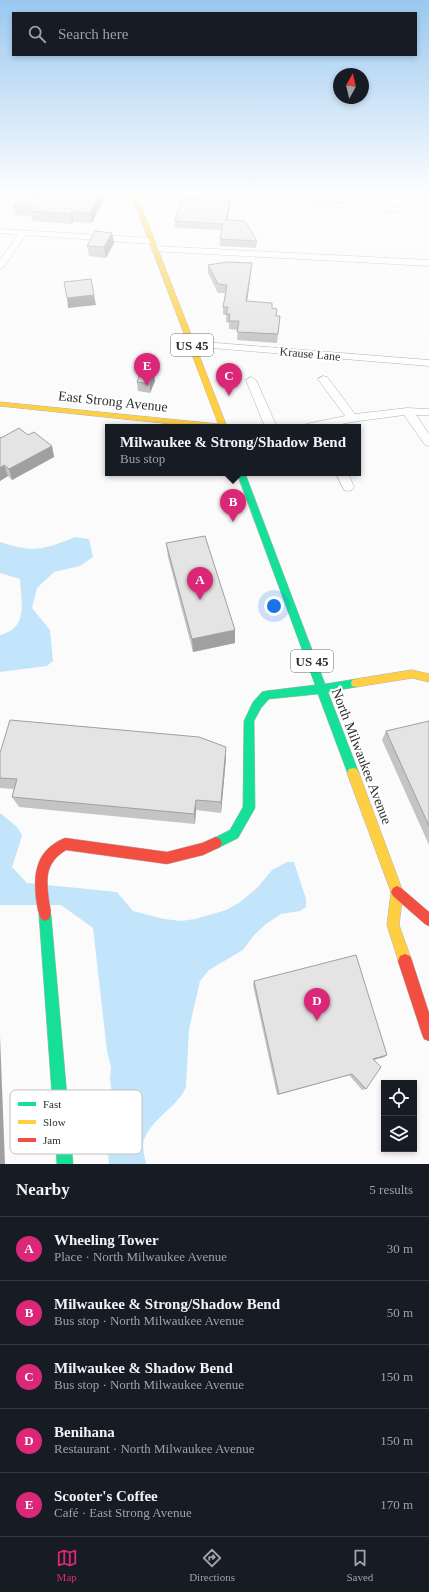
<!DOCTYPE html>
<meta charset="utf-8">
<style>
:root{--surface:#171b24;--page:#20242c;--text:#f1f3f6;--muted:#9ea1a6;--line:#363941;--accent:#db2777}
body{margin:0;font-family:"Times New Roman",serif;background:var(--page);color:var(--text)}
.controls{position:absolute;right:12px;bottom:12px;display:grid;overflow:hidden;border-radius:0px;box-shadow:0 2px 6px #0003}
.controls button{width:36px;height:36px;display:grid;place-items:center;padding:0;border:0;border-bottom:1px solid var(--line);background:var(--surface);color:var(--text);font:20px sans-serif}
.compass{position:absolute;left:333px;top:68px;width:36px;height:36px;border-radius:50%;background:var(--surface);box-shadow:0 2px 6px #0003;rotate:8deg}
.you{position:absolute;left:274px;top:606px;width:14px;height:14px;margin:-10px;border:3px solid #fff;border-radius:50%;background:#1a73e8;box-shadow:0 0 0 6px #1a73e833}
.badge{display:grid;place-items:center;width:26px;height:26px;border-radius:50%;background:var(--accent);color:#fff;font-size:13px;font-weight:700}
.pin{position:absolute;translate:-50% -33px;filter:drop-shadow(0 1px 2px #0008)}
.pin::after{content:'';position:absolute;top:21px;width:14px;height:12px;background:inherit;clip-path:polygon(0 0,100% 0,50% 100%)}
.popup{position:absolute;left:105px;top:424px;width:256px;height:52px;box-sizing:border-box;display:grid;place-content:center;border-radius:0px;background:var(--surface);filter:drop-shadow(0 1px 3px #0005);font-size:13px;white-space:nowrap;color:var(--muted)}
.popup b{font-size:15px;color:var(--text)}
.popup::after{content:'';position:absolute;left:50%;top:100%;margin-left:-8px;border:8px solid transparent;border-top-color:var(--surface)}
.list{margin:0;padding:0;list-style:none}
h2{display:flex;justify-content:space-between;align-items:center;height:52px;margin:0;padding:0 16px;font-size:17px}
h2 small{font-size:13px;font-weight:400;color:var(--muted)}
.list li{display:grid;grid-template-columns:26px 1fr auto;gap:12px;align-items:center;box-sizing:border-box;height:64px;padding:0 16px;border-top:1px solid var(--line)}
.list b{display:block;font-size:15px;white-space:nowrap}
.list p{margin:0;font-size:13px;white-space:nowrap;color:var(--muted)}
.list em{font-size:13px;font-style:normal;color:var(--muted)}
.icon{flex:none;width:22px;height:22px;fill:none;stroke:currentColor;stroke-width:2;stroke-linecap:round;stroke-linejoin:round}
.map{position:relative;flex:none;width:429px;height:1164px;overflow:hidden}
.search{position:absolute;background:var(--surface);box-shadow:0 2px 6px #0003;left:12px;right:12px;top:12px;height:44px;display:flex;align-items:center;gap:10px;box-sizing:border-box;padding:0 14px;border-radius:0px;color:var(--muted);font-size:15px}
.sheet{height:372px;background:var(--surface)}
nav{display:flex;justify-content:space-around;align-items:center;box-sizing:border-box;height:56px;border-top:1px solid var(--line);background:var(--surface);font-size:11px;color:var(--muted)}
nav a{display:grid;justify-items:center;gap:2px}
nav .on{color:var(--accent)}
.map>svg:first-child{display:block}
</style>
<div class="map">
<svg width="429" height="1164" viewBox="0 0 429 1164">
<rect width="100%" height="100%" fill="#fbfbfc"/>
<!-- water -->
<path fill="#c2e5fb" d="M75,537l14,2 4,18 -13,9 -26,6 -17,16 -5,20 18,22 3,31 -6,5 -47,6v-37c29,-7 21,-33 20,-56l-20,-6v-31c34,11 43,8 75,-5z
M0,813l17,14 5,8 -3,11 -7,21 15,16 90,9 16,19 31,8 17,2 14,-2 31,-9 13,-7 19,-16 14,-17 15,-8h7l12,37v8l-6,4 -19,3 -15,10 -12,11 -11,15 -34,20 -9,11 -11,48 -3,58c-8,21 -40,34 -43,58 0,6 2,13 3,19h-37l-1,-12 7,-27 -3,-7 2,-8 -4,-31 1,-12 -4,-16 -14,-123 -32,-23h-61z"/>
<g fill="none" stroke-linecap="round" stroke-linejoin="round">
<defs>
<path id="street" d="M132,196l156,3 110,9 21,-5 4,2 -1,2 -24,5 -110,-9 -138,-1 -18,-2z
M0,229l152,9 4,3 -4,3 -126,-9 -23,33 -3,1v-9l18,-25 -18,-2z
M155,246l274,14v6l-277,-15 -1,-2z
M192,341l237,19v6l-241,-20 -1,-2z
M323,376l4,1 28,37 52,-6 22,1v6h-13l13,19v12l-4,-1 -21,-30 -52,7 -25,5h-23l2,-3 39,-8 -27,-37z
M251,377l5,3 21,47h-12l-19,-47z
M336,473h12l6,14 -2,3 -4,1 -4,-1z"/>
<path id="fast" d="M237,473h8l80,211 31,-5 4,1 1,3 -1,3 -4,1 -28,5 31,81 -2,4 -4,1 -4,-1 -31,-83 -49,5 -8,9 -7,13 1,87 -17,30 -22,11 -4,-2 -2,-4 2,-4 18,-9 13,-23 1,-86 9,-19 9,-10 4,-1 49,-6z
M45,909l4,2 2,4 22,249h-16l-18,-249 2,-4z"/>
<path id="slow" d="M131,193h5l91,234h-27l-200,-21v-4l218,22z
M412,670l17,4v8l-17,-4 -56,9 -4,-1 -1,-3 1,-3 4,-1z
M353,768l4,1 2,4 44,119 -4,33 13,36 -2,5 -5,2 -5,-2 -13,-41 4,-33 -44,-119 2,-4z"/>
<path id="jam" d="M216,837l4,2 2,4 -2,4 -17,8 -36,9 -101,-14c-21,13 -20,28 -17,51 1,6 3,12 0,18l-4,2 -4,-2c-3,-6 -4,-14 -5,-21 -3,-28 2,-49 29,-60l102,14 35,-9z
M397,886l4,2 28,24v14l-4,-2 -32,-28 -2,-4 2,-4z
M405,954l5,2 2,5 17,52v28l-5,-2 -2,-5 -24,-73 2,-5z"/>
</defs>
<!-- street casing -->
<use href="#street" stroke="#b1b1b2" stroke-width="1"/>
<!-- fast casing -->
<use href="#fast" stroke="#b1b1b2" stroke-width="1"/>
<!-- slow casing -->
<use href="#slow" stroke="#b1b1b2" stroke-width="1"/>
<!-- jam casing -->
<use href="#jam" stroke="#b1b1b2" stroke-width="1"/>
<!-- street -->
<use href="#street" fill="#fefeff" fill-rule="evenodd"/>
<!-- fast -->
<use href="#fast" fill="#16e098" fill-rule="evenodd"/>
<!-- slow -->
<use href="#slow" fill="#ffcf43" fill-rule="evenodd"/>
<!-- jam -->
<use href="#jam" fill="#f24e42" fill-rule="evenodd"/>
</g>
<!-- wall -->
<path fill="#c5c4c4" d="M39,195l66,2 -13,26 -19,-1 -1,2 -40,-3 -1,-5 -16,-1 -2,-10z
M230,207l-3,13 30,21 -1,7 -36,-2v-7l2,-9 -47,-2v-7z
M112,233l2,10 -8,15 -17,-2 -2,-10z
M208,265l43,7 -4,29 25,7 4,8h4l-3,27 -40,-3 1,-10 -9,-1v-6l-3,-1v-7h-3v-8l3,-14h-8l-10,-20z
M155,381l-5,12 -12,-2 -1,-9z
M28,435l24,11 2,11 -42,23 -4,-4 -8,5 1,-43z
M166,543l69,100 -42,9 -25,-95z
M429,722v123l-47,-105 4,-9z
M0,753l226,5 -5,55 -25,-3 -1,14 -176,-17 -7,-10 2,-8 -14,-1z
M254,981l133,74 -3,2 -10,3 -8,29 -4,1 -13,-15 -72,20 -24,-110z"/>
<!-- shaded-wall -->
<path fill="#a0a0a0" d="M101,193h4v4l-13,26 -2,-10z
M230,201v6l-4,19v-6z
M72,212l1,10 -1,2 -2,-10z
M112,233l2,10 -8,15 -2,-11z
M252,263l-1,9 -5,37v-8z
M94,295l2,10 -28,3 -1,-10z
M154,372l1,9 -5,12v-9z
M52,446l2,11 -42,23 -3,-11z
M4,465l4,11 -8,5v-13z
M235,630v13l-42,9 -1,-13z
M226,747v11l-5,55v-11z
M196,800v10l-1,14 -1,-10z
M0,1036l5,128h-5z
M387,1055l-3,2 -15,4 4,-2z
M352,1074l-3,1 -72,20 2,-1z"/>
<!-- building -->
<path fill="#e5e4e4" stroke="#a0a0a0" d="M40,193h61l-11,20 -18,-1 -2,2 -40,-3 4,-5 -21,-1 9,-11 17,1z
M182,199l48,2 -4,19 19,1 12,20 -37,-2 3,-15 -48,-3z
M95,231l17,2 -8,14 -17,-1z
M227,262l25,1 -6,38 26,2v5l5,1 -1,7h4l-2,18 -41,-2 2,-11h-10l1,-7h-4l2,-7h-5l4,-22 -9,-1 -10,-19z
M91,279l3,16 -27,3 -3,-16z
M141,371l13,1 -4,12 -13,-2z
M19,428l9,7 6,-3 18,14 -43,23 -5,-4 -4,3v-31l1,1z
M205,536l30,94 -43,9 -26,-96z
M10,720l189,17 27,10 -5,55 -25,-2 -2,14 -182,-17 5,-18 -17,-1v-25z
M429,721v105l-43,-95z
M356,955l31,100 -14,4 8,8 -15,22 -14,-15 -73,20 -25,-113z"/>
<!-- sky -->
<linearGradient id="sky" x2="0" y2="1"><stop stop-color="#99c8f0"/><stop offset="0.54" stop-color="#fdfdfe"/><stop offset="1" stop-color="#fdfdfe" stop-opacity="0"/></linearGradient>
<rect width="429" height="356" fill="url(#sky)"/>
<g text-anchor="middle" stroke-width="4" stroke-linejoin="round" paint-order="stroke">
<!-- far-street labels -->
<g font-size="12" fill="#2f2f30" stroke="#fff">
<text transform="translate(310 354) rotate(5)" y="4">Krause Lane</text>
</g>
<!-- shield labels -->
<g fill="#fff" stroke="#6d6d6e" stroke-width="1">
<rect x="171" y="334" width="42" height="22" rx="3"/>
<rect x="291" y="650" width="42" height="22" rx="3"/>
</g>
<g font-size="13" font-weight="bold" fill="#2f2f30">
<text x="192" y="350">US 45</text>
<text x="312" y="666">US 45</text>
</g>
<!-- street labels -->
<g font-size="14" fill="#2f2f30" stroke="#fff">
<text transform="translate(113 401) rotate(6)" y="5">East Strong Avenue</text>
<text transform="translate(362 756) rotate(69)" y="5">North Milwaukee Avenue</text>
</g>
</g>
<!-- legend -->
<rect x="10" y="1090" width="132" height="64" rx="6" fill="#fff" stroke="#c1c1c1" stroke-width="1"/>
<rect x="18" y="1102" width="18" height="4" fill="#16e098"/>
<rect x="18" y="1120" width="18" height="4" fill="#ffcf43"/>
<rect x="18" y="1138" width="18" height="4" fill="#f24e42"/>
<g font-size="11" fill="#2f2f30">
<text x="43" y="1108">Fast</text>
<text x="43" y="1126">Slow</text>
<text x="43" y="1144">Jam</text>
</g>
</svg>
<div class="controls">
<button><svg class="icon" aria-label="locate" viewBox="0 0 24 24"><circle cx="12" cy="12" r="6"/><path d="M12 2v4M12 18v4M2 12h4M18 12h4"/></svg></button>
<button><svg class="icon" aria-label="layers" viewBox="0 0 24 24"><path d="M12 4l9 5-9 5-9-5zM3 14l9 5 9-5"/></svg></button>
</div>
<svg class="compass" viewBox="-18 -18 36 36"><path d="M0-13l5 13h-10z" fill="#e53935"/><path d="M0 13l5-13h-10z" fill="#9ea1a6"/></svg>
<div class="you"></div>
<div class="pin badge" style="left:200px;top:600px">A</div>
<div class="pin badge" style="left:233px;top:522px">B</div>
<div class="popup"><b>Milwaukee &amp; Strong/Shadow Bend</b>Bus stop</div>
<div class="pin badge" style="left:229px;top:396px">C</div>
<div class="pin badge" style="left:317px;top:1021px">D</div>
<div class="pin badge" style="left:147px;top:386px">E</div>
<div class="search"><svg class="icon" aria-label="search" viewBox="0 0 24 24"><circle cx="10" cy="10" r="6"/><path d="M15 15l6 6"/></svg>Search here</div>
</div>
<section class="sheet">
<h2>Nearby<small>5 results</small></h2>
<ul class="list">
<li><span class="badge">A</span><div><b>Wheeling Tower</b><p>Place · North Milwaukee Avenue</p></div><em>30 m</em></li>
<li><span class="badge">B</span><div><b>Milwaukee &amp; Strong/Shadow Bend</b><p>Bus stop · North Milwaukee Avenue</p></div><em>50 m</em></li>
<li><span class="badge">C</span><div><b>Milwaukee &amp; Shadow Bend</b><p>Bus stop · North Milwaukee Avenue</p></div><em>150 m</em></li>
<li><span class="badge">D</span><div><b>Benihana</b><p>Restaurant · North Milwaukee Avenue</p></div><em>150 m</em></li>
<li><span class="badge">E</span><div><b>Scooter's Coffee</b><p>Café · East Strong Avenue</p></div><em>170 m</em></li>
</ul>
</section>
<nav>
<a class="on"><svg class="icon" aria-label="map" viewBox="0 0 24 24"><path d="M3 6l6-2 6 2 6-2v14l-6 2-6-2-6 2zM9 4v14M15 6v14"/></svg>Map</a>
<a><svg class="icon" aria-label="directions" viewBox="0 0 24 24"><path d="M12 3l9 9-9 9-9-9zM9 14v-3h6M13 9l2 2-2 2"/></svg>Directions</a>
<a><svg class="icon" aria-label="saved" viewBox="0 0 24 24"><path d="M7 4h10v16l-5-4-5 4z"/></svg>Saved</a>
</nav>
